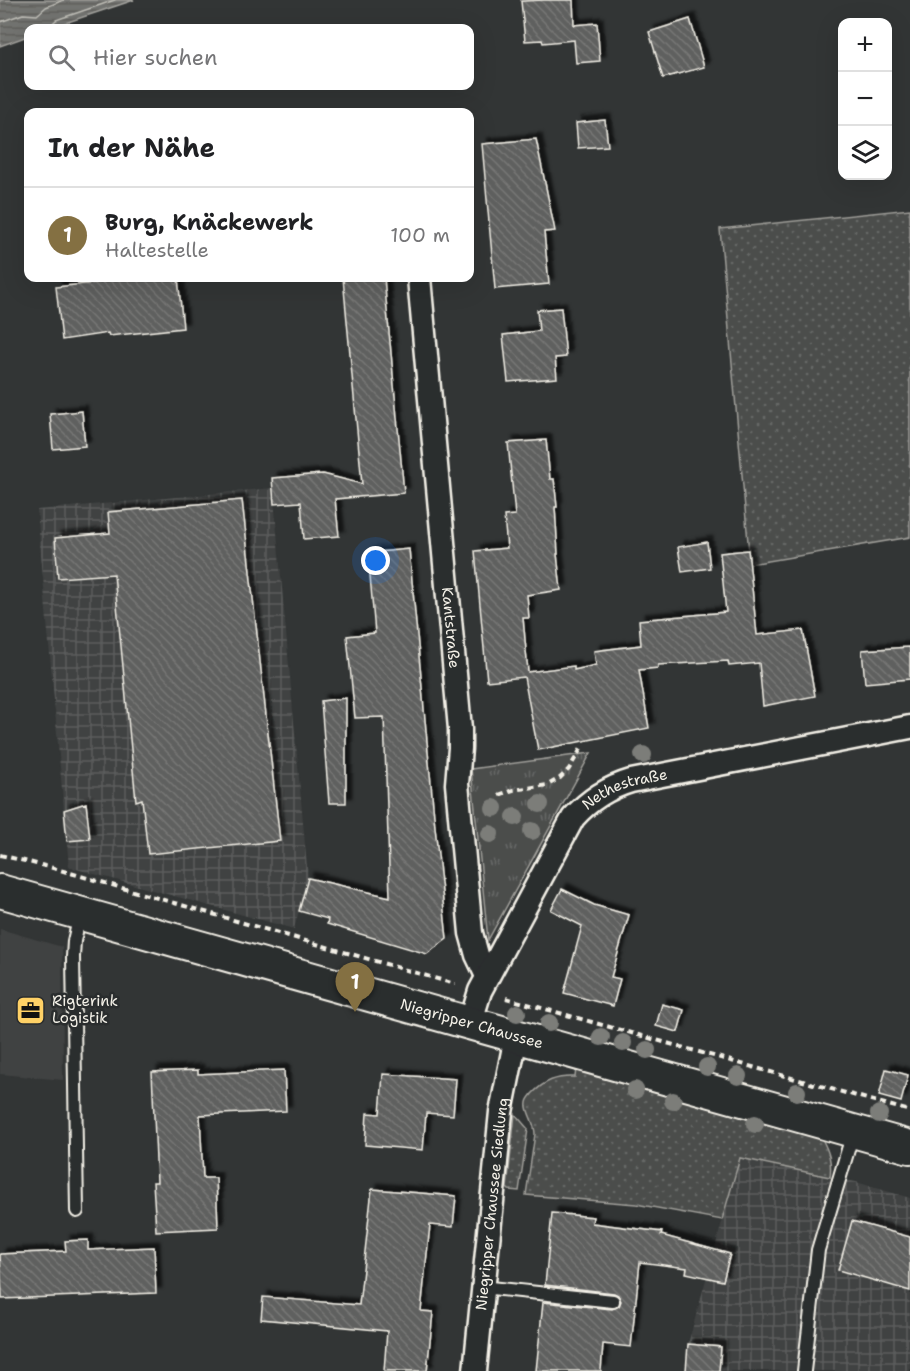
<!DOCTYPE html>
<html lang="de">
<meta charset="utf-8">
<style>
:root{--surface:#fff;--page:#f6f6f6;--text:#202124;--muted:#757577;--line:#e0e0e0;--accent:#847042}
body{margin:0;font-family:"Shantell Sans",sans-serif;background:var(--page);color:var(--text)}
.controls{position:absolute;right:18px;top:18px;display:grid;overflow:hidden;border-radius:12px;box-shadow:0 6px 24px #0002}
.controls button{width:54px;height:54px;display:grid;place-items:center;padding:0;border:0;border-bottom:2px solid var(--line);background:var(--surface);color:var(--text);font:30px sans-serif}
.you{position:absolute;left:376px;top:561px;width:21px;height:21px;margin:-15px;border:4px solid #fff;border-radius:50%;background:#1a73e8;box-shadow:0 0 0 9px #1a73e833}
.badge{display:grid;place-items:center;width:39px;height:39px;border-radius:50%;background:var(--accent);color:#fff;font-size:20px;font-weight:700}
.pin{position:absolute;translate:-50% -50px;filter:drop-shadow(0 2px 3px #0008)}
.pin::after{content:'';position:absolute;top:32px;width:21px;height:18px;background:inherit;clip-path:polygon(0 0,100% 0,50% 100%)}
.list{margin:0;padding:0;list-style:none}
h2{display:flex;justify-content:space-between;align-items:center;height:78px;margin:0;padding:0 24px;font-size:26px}
h2 small{font-size:20px;font-weight:400;color:var(--muted)}
.list li{display:grid;grid-template-columns:39px 1fr auto;gap:18px;align-items:center;box-sizing:border-box;height:96px;padding:0 24px;border-top:2px solid var(--line)}
.list b{display:block;font-size:22px;white-space:nowrap}
.list p{margin:0;font-size:20px;white-space:nowrap;color:var(--muted)}
.list em{font-size:20px;font-style:normal;color:var(--muted)}
.icon{flex:none;width:33px;height:33px;fill:none;stroke:currentColor;stroke-width:2;stroke-linecap:round;stroke-linejoin:round}
.map{position:relative;flex:none;width:910px;height:1371px;overflow:hidden}
.search{position:absolute;background:var(--surface);box-shadow:0 6px 24px #0002;left:24px;top:24px;width:450px;height:66px;display:flex;align-items:center;gap:15px;box-sizing:border-box;padding:0 21px;border-radius:12px;color:var(--muted);font-size:22px}
.panel{position:absolute;background:var(--surface);box-shadow:0 6px 24px #0002;left:24px;top:108px;width:450px;height:174px;border-radius:12px}
.map>svg:first-child{display:block}
</style>
<div class="map">
<svg width="910" height="1371" viewBox="0 0 910 1371">
<defs>
<pattern id="industrial-grid" width="8" height="8" patternUnits="userSpaceOnUse" patternTransform="scale(1.5)"><rect width="8" height="8" fill="#404242"/><path d="M0 4h8M4 0v8" fill="none" stroke="#5c5e5d"/></pattern>
<pattern id="grass-dots" width="8" height="8" patternUnits="userSpaceOnUse" patternTransform="scale(1.5)"><rect width="8" height="8" fill="#4b4d4c"/><path d="M2 2h.1M6 6h.1" fill="none" stroke="#666766" stroke-width="1.8" stroke-linecap="round"/></pattern>
<pattern id="park-tufts" width="24" height="20" patternUnits="userSpaceOnUse" patternTransform="scale(1.5)"><rect width="24" height="20" fill="#4b4d4c"/><path d="M3 7l-1-3M5 7V3M7 7l1-3M15 17l-1-3M17 17v-4M19 17l1-3" fill="none" stroke="#666766"/></pattern>
<pattern id="water-rules" width="6" height="5" patternUnits="userSpaceOnUse" patternTransform="scale(1.5)"><rect width="6" height="5" fill="#727370"/><path d="M0 2.5h6" fill="none" stroke="#5e5e5b"/></pattern>
<pattern id="building-back-hatch" width="6" height="6" patternUnits="userSpaceOnUse" patternTransform="scale(1.5)"><rect width="6" height="6" fill="#5f605f"/><path d="M-1 5l2 2M0 0l6 6M5-1l2 2" fill="none" stroke="#777776"/></pattern>
<filter id="shadow"><feDropShadow dx="5.5" dy="-5.5" stdDeviation="1.5" flood-color="#0009"/></filter>
</defs>
<rect width="100%" height="100%" fill="#323535"/>
<filter id="ink" filterUnits="userSpaceOnUse"><feTurbulence type="fractalNoise" baseFrequency=".0167" numOctaves="2"/><feDisplacementMap in="SourceGraphic" scale="12" xChannelSelector="R" yChannelSelector="G"/><feConvolveMatrix kernelMatrix="1 2 1 2 8 2 1 2 1" color-interpolation-filters="sRGB"/></filter>
<g filter="url(#ink)">
<!-- built -->
<path fill="#404242" d="M0,929l62,18 1,133 -63,-6z"/>
<!-- industrial -->
<path fill="url(#industrial-grid)" d="M273,488l35,390 -14,51 -225,-62 -32,-357z
M740,1158l116,24 54,16v173h-224l2,-27z"/>
<!-- grass -->
<path fill="url(#grass-dots)" stroke="#a09f9a" stroke-width="1.5" d="M910,209v328l-160,27 -30,-335z
M576,1069l246,70c7,13 10,23 8,38l-90,-19 -18,62 -86,-16 -110,-9 9,-61c0,-10 -6,-17 -8,-27 -1,-6 2,-9 5,-13 12,-13 25,-18 43,-17z
M515,1114l13,15 -9,62 -10,-1 -2,-2z"/>
<!-- park -->
<path fill="url(#park-tufts)" stroke="#a09f9a" stroke-width="1.5" d="M591,753l-103,187 -17,-171z"/>
<!-- water -->
<path fill="url(#water-rules)" stroke="#a6a5a0" stroke-width="1.5" d="M0,0h134l-84,28h-22v8l-28,10z"/>
<g fill="none" stroke-linecap="round" stroke-linejoin="round">
<!-- shore -->
<path stroke="#c0bfb8" stroke-width="1.5" d="M0,22l23,-8 14,1 9,-8 18,-7
M52,28l1,-5 3,-3 59,-20"/>
</g>
<!-- building -->
<path fill="url(#building-back-hatch)" stroke="#f4f1e8" stroke-width="1.5" filter="url(#shadow)" d="M544,0h29l1,25 23,-2 3,38 -24,2 -2,-23 -31,3 -1,-3 -17,1 -4,-40z
M690,19l14,48 -41,11 -14,-46z
M605,120l3,26 -30,2 -2,-25z
M536,139l19,92 -11,1 5,52 -54,5 -13,-145z
M101,278h77l5,50 -74,8 -1,-3 -46,7 -6,-53 46,-5z
M343,278h41l20,215 -69,6 4,37 -35,3 -3,-37 -27,2 -2,-26 51,-4 39,10z
M561,308l5,49 -11,1 2,20 -49,4 -5,-47 36,-4 -2,-21z
M82,411l3,35 -32,3 -3,-35z
M546,440l4,39h4l3,28h-2l3,47h-1l4,36 -34,5 2,23h-6l5,54 46,-6v4l22,-5 -2,-14 47,-6 -2,-25 87,-8 -6,-59 28,-3 9,85 46,-5 12,66 -52,10 -4,-43 -30,3 -1,-5 -70,4v3l-19,2 10,58 -111,22 -14,-73 -37,4 -12,-130 32,-3 -3,-32 11,-1 -7,-72z
M242,500l38,341 -132,13 -6,-55 -6,2 -22,-227 -56,4 -3,-40 55,-5 -2,-21z
M707,542l3,26 -28,4 -4,-25z
M409,549l26,278 12,112 -20,15 -100,-30 1,-5 -29,-8 9,-33 82,19 -6,-180 -29,1 -8,-82 28,-3 -7,-80z
M910,647v32l-45,4 -3,-33z
M346,698v105h-17l-8,-102z
M86,803l4,36 -23,2 -3,-31z
M562,889l32,16 35,10 -18,62 9,2 -7,27 -49,-13 18,-67 -31,-16z
M662,1004l22,6 -6,22 -22,-6z
M886,1069l22,6 -7,27 -22,-6z
M198,1070v4l86,-4 2,41 -86,4 3,63h13l2,50 -62,3 -3,-49h4l-5,-110z
M383,1074l73,5 -3,36 -27,-2 -3,37 -58,-5 2,-32 13,1z
M372,1189l84,7 -3,31 -23,-2 -9,86 12,1 -6,59h-43l3,-40 -126,-12 2,-22 96,8z
M552,1213l41,4 -1,6 70,9 -1,3 69,19 -7,27 -37,-8 1,-5 -47,-6 -9,85 -28,-3 -2,27h-65l7,-69 69,7 7,-3 2,-5 -3,-6 -4,-2 -69,-8z
M852,1221l58,16v54l-72,-21z
M88,1240v10l66,-3 2,46 -154,6 -2,-45 66,-3 -1,-10z
M688,1344l33,3 -2,24h-33z"/>
<g fill="none" stroke-linecap="round" stroke-linejoin="round">
<defs>
<path id="service" d="M77,1211l-4,-254 1,-16 6,-26
M482,1287l131,14
M804,1371l14,-121 35,-117"/>
<g id="minor">
<path id="s1" d="M419,278l41,451v19l-3,36 14,149 6,22 10,21"/>
<path id="s2" d="M470,1024l10,-33 93,-173c16,-18 34,-30 58,-37l279,-54"/>
<path id="s3" d="M475,1371l26,-259 15,-75"/>
</g>
<g id="secondary">
<path id="s4" d="M0,891l910,256"/>
</g>
</defs>
<!-- service casing -->
<use href="#service" stroke="#f4f1e8" stroke-width="16"/>
<!-- minor casing -->
<use href="#minor" stroke="#f4f1e8" stroke-width="27"/>
<!-- secondary casing -->
<use href="#secondary" stroke="#f4f1e8" stroke-width="36"/>
<!-- path -->
<path stroke="#f4f1e8" stroke-width="4" stroke-dasharray="6 4.5" stroke-linecap="butt" d="M499,795l14,-5 35,-5 12,-7 9,-9 13,-22
M0,855l53,13 402,116
M506,998l404,113"/>
<!-- service -->
<use href="#service" stroke="#2a2d2e" stroke-width="12"/>
<!-- minor -->
<use href="#minor" stroke="#2a2d2e" stroke-width="22"/>
<!-- secondary -->
<use href="#secondary" stroke="#2a2d2e" stroke-width="32"/>
</g>
<!-- trees -->
<g fill="#7c7d79">
<circle cx="643" cy="755" r="9"/>
<circle cx="540" cy="804" r="9"/>
<circle cx="494" cy="808" r="9"/>
<circle cx="515" cy="817" r="9"/>
<circle cx="532" cy="831" r="9"/>
<circle cx="490" cy="834" r="9"/>
<circle cx="517" cy="1013" r="9"/>
<circle cx="549" cy="1023" r="9"/>
<circle cx="601" cy="1037" r="9"/>
<circle cx="623" cy="1043" r="9"/>
<circle cx="647" cy="1050" r="9"/>
<circle cx="707" cy="1067" r="9"/>
<circle cx="738" cy="1076" r="9"/>
<circle cx="635" cy="1090" r="9"/>
<circle cx="797" cy="1092" r="9"/>
<circle cx="673" cy="1101" r="9"/>
<circle cx="879" cy="1114" r="9"/>
<circle cx="755" cy="1124" r="9"/>
</g>
</g>
<!-- icons -->
<defs>
<symbol id="office-square" viewBox="-11 -11 22 22"><rect x="-9" y="-9" width="18" height="18" rx="4" fill="#ffd166" stroke="#2a2d2e"/><path d="M-6-3h4V-5.5h4V-3h4V5H-6ZM-1-4.5V-3h2v-1.5ZM-6 0V1H6V0Z" fill="#111"/></symbol>
</defs>
<g fill-rule="evenodd">
<use href="#office-square" x="14" y="994" width="33" height="33"/>
</g>
<g text-anchor="middle" stroke-width="5" stroke-linejoin="round" paint-order="stroke">
<!-- street labels -->
<g font-size="15" fill="#f4f1e8" stroke="#2a2d2e">
<text dy="5" stroke="none"><textPath href="#s1" startOffset="351">Kantstraße</textPath></text>
<text dy="5" stroke="none"><textPath href="#s2" startOffset="292">Nethestraße</textPath></text>
<text dy="5" stroke="none"><textPath href="#s4" startOffset="490">Niegripper Chaussee</textPath></text>
<text dy="5" stroke="none"><textPath href="#s3" startOffset="168">Niegripper Chaussee Siedlung</textPath></text>
</g>
<!-- poi labels -->
<g font-size="15" fill="#f4f1e8" stroke="#2a2d2e" text-anchor="start">
<text x="52" y="1006">Rigterink<tspan x="52" dy="17">Logistik</tspan></text>
</g>
</g>
</svg>
<div class="controls">
<button>+</button>
<button>−</button>
<button><svg class="icon" aria-label="layers" viewBox="0 0 24 24"><path d="M12 4l9 5-9 5-9-5zM3 14l9 5 9-5"/></svg></button>
</div>
<div class="you"></div>
<div class="pin badge" style="left:355px;top:1012px">1</div>
<div class="search"><svg class="icon" aria-label="search" viewBox="0 0 24 24"><circle cx="10" cy="10" r="6"/><path d="M15 15l6 6"/></svg>Hier suchen</div>
<section class="panel">
<h2>In der Nähe<small></small></h2>
<ul class="list">
<li><span class="badge">1</span><div><b>Burg, Knäckewerk</b><p>Haltestelle</p></div><em>100 m</em></li>
</ul>
</section>
</div>
